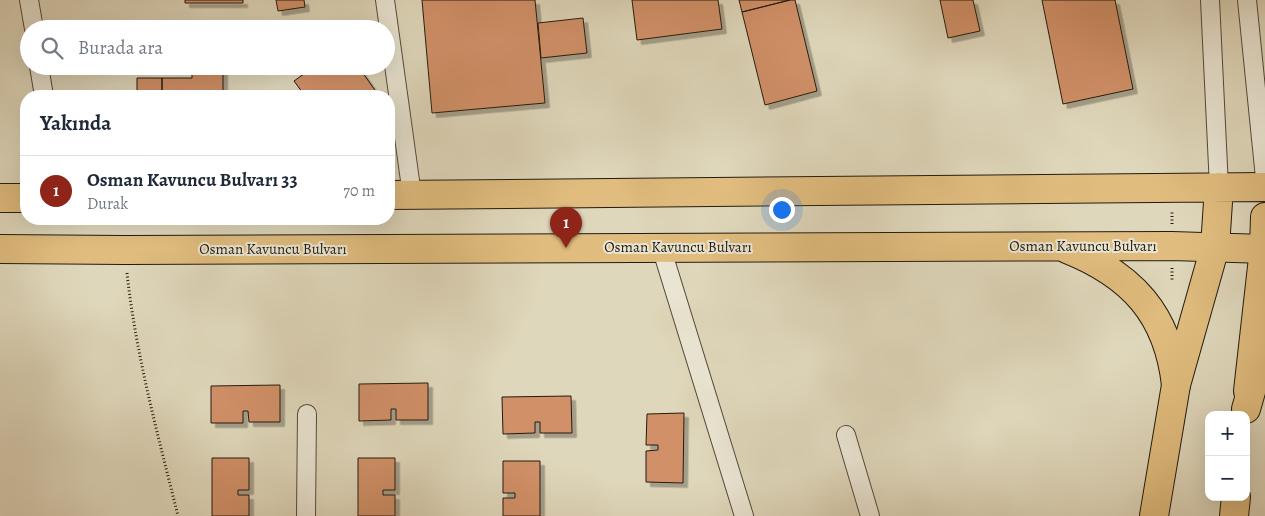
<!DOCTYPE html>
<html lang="tr">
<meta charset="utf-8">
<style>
:root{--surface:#fff;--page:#f2f2f3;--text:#1f2937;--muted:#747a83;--line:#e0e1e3;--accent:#8f2418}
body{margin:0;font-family:Alegreya,serif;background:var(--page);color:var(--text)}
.controls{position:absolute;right:15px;bottom:15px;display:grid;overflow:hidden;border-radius:10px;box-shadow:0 5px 20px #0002}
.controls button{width:45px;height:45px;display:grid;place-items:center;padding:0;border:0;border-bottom:1px solid var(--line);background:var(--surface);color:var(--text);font:25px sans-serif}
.you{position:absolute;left:781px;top:209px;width:18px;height:18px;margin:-12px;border:4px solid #fff;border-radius:50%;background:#1a73e8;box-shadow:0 0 0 8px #1a73e833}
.badge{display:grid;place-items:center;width:32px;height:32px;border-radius:50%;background:var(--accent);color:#fff;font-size:16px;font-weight:700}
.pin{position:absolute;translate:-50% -41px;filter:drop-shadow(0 1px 2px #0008)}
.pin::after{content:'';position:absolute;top:26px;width:18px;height:15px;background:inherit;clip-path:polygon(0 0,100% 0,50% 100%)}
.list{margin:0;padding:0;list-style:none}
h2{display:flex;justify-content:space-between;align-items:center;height:65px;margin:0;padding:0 20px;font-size:21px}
h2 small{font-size:16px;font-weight:400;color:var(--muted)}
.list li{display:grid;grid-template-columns:32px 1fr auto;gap:15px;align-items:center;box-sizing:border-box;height:70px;padding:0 20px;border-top:1px solid var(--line)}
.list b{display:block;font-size:19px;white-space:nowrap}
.list p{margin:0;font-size:16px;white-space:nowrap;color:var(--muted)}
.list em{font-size:16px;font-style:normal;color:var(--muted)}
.icon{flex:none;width:28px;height:28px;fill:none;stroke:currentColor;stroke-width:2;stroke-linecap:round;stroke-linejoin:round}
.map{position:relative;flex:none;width:1265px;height:516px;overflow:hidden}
.search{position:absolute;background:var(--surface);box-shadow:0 5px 20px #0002;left:20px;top:20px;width:375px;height:55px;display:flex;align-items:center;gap:12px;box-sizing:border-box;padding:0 18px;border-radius:28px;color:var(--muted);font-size:19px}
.panel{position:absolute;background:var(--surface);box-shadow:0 5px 20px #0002;left:20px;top:90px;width:375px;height:135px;border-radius:20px}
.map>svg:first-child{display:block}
</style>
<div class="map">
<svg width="1265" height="516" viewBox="0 0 1265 516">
<defs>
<filter id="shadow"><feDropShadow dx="4.5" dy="4.5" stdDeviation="0" flood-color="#0004"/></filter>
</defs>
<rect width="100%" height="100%" fill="#dfd7bb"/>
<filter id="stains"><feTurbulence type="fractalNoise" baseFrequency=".004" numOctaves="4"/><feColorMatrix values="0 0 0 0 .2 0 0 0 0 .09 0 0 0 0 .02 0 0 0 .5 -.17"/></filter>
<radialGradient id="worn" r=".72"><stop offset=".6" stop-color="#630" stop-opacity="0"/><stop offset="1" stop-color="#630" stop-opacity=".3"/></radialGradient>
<!-- building -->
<path fill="#d19068" stroke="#231b0f" filter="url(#shadow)" d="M185,0h58v3h-58z
M276,0h28l1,7 -27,4z
M422,0h113l10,103 -113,10z
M632,0h86l4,29 -85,11z
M739,0h51l-48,12z
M790,0h5l22,91 -52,14 -23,-93z
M940,0h33l7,31 -32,7z
M1042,0h73l18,89 -70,15z
M583,18l4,35 -46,5 -3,-35z
M192,66h31v30h-61v-18h30z
M315,66h43l21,30h-74l-11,-15z
M137,78h25v18h-25z
M428,383v37h-32v-11h-5v11l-32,1v-37z
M280,385v37h-31l-1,-11h-5v12h-32v-37z
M571,396l1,37h-32v-11h-5v11l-32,1 -1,-37z
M684,413l-1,70 -37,-1v-31l12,-1v-5h-12l1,-31z
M212,458h37v32h-11v5h11v21h-37z
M358,458h37v32h-12v5h12v21h-37z
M503,461h37v55h-37v-18h12v-5h-12z"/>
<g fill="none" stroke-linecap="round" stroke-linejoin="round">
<defs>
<path id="street" d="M29,0l5,29
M385,0l27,195
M1210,0l9,187
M1247,0l18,178
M39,66l5,30
M661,247l83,269
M846,435l24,81
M306,516l1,-102"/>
<path id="primary" d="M1248,391l16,-142
M1154,516l22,-131 39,-138
M1234,516l2,-19"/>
<path id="highway" d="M389,195l876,-8
M0,198h26
M1215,247l4,-60
M0,249l125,1 1047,-4 93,3
M1067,249c65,26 101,65 109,136
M1264,249l1,-32
M1246,409l6,-21 13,-29"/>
</defs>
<!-- street casing -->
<use href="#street" stroke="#524a3a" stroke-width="20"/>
<!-- primary casing -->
<use href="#primary" stroke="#231b0f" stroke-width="30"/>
<!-- highway casing -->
<use href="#highway" stroke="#231b0f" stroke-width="30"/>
<!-- path -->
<path stroke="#231b0f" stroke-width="3" stroke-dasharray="1 2.5" stroke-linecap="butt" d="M1172,224v-13
M1172,268v12
M127,273c9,83 31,162 51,243"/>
<!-- street -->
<use href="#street" stroke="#eae5d3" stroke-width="18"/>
<!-- primary -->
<use href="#primary" stroke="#e0bc7e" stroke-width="28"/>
<!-- highway -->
<use href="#highway" stroke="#e0bc7e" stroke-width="28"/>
</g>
<g text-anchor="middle" stroke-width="4" stroke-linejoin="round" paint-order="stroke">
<!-- street labels -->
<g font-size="15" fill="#231b0f" stroke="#eae5d3">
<text x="1083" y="251">Osman Kavuncu Bulvarı</text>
<text x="678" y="252">Osman Kavuncu Bulvarı</text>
<text x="273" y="254">Osman Kavuncu Bulvarı</text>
</g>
</g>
<rect width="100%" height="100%" filter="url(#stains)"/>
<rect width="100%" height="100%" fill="url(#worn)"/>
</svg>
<div class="controls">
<button>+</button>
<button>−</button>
</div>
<div class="you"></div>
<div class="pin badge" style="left:566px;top:248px">1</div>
<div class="search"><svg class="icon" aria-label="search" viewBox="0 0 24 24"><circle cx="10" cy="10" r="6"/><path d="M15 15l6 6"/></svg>Burada ara</div>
<section class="panel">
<h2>Yakında<small></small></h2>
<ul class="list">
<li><span class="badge">1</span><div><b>Osman Kavuncu Bulvarı 33</b><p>Durak</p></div><em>70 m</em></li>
</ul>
</section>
</div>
